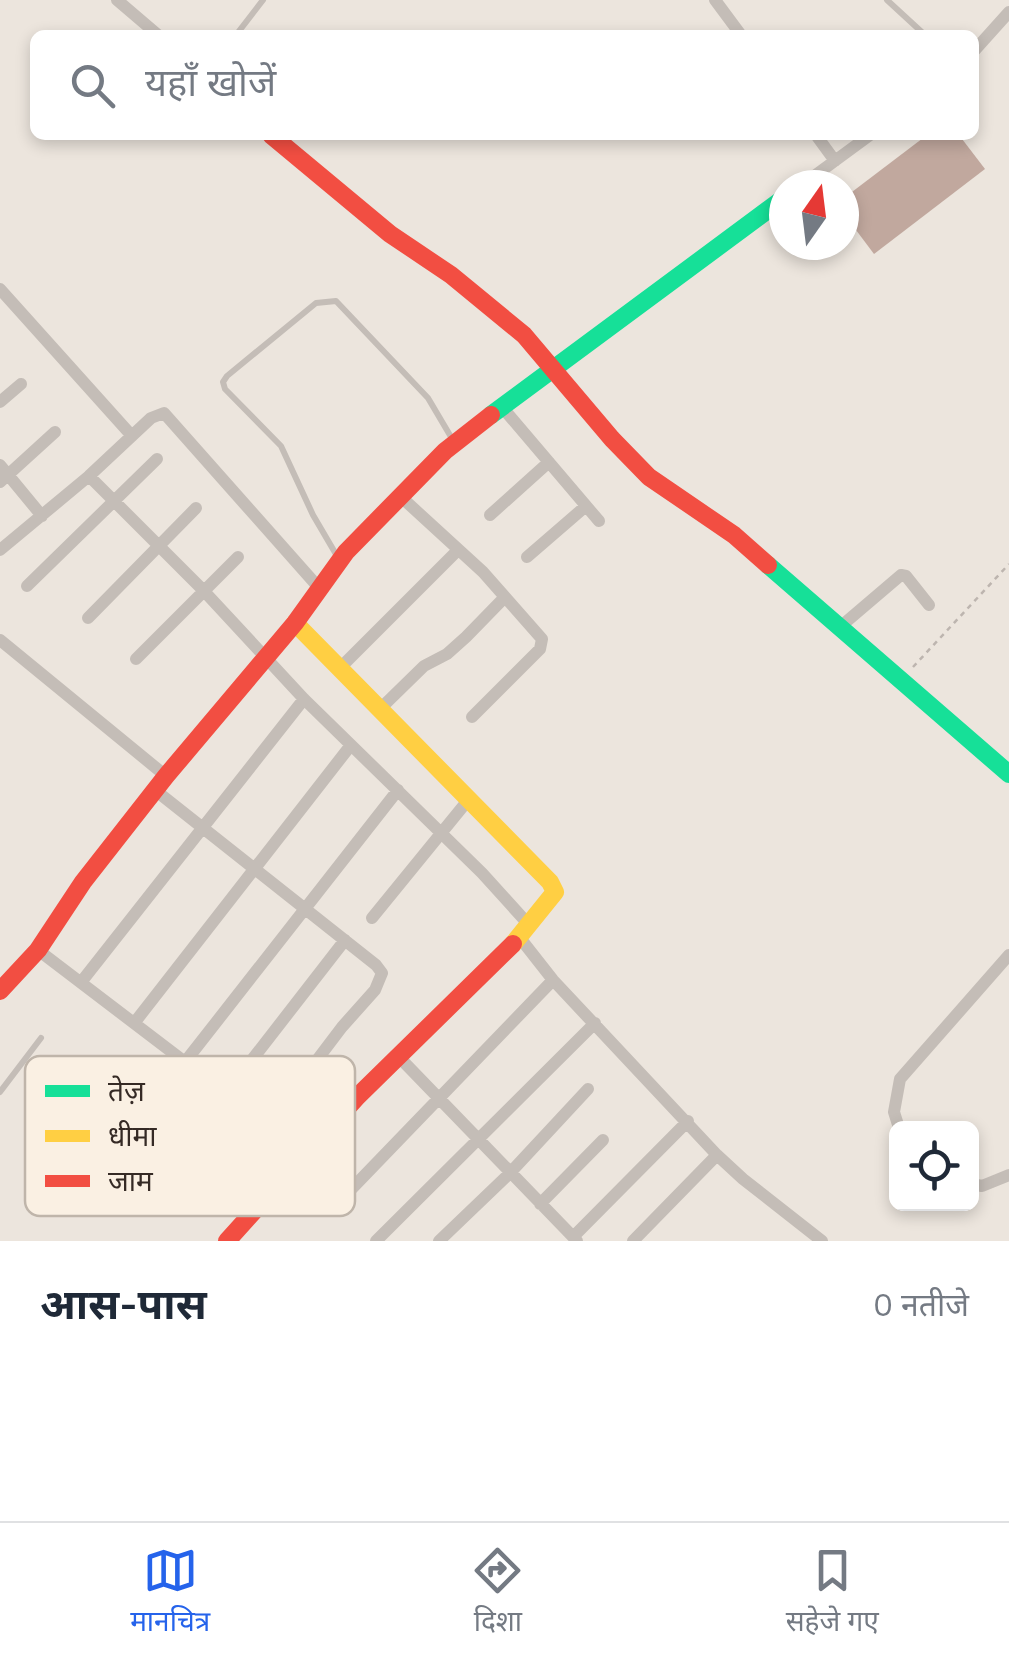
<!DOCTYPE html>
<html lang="hi">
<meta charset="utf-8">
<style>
:root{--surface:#fff;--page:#f2f2f3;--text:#1f2937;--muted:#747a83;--line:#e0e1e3;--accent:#2563eb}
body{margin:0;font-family:Mulish,"Noto Sans Devanagari",sans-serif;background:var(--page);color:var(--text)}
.controls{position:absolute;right:30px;bottom:30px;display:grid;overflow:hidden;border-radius:15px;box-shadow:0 5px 15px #0003}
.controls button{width:90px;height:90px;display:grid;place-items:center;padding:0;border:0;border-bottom:2px solid var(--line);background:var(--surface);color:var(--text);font:50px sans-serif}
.compass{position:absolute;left:769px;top:170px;width:90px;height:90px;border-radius:50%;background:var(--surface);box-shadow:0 5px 15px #0003;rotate:14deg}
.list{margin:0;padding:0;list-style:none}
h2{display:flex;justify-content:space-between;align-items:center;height:130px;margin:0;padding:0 40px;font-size:42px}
h2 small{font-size:32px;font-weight:400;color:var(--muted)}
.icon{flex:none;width:55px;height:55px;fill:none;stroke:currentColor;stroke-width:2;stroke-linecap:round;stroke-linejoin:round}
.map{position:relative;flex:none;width:1009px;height:1241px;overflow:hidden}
.search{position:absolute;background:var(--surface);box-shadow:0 5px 15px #0003;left:30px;right:30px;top:30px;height:110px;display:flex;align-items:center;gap:25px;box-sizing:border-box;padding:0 35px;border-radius:15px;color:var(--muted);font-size:38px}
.sheet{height:280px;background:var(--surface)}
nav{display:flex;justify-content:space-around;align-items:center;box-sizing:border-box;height:140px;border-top:2px solid var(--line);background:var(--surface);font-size:28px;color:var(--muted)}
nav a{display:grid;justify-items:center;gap:5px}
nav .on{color:var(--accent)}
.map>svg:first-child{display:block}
</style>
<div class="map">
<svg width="1009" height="1241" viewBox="0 0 1009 1241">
<rect width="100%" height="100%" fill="#ece5dd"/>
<!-- building -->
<path fill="#c1a89e" d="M927,135h32l26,34 -111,85 -30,-40v-16z"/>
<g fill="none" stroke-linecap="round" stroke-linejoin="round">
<!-- path -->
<path stroke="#bdb5af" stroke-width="2.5" stroke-dasharray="5 5" stroke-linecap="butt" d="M913,667l96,-103"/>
<!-- lane -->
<path stroke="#c4bdb7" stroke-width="6" d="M887,0l38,35
M236,35l27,-35
M337,556l-24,-41 -32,-69 -56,-57 -2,-7 4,-6 89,-73 20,-2 92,97 26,44
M0,1092l41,-54"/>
<!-- street -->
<path stroke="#c4bdb7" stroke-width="12" d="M117,0l41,35
M715,0l26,35
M974,51l35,-39
M816,135l19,26
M802,185l68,-50
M0,289l132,147
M0,402l21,-18
M502,407l97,114
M0,465l42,51
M89,476l114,114 101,109 178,174 48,53
M0,482l55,-50
M400,496l83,76 59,67 -2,10 -68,68
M490,515l59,-53
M0,550l89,-74 62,-58 13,-5 156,176
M527,557l59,-51
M27,586l130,-127
M88,618l108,-110
M840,627l61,-52 5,1 23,29
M0,640l166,136
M136,659l102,-102
M341,667l116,-116
M381,708l43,-42 23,-12 19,-17 38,-39
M372,918l97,-119
M520,938l33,42 164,175 26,24 79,62
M38,950l206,157 26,15 72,-95 33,-37 7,-17 -6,-8 -221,-175
M82,981l222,-282
M135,1022l216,-277
M398,1056l179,185
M185,1062l213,-272
M227,1092l118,-152
M899,1128l-5,-16 6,-33 109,-124
M972,1184l10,2 27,-11
M337,1204l216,-224
M540,1204l63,-64
M573,1237l115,-116
M376,1241l219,-218
M439,1241l71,-68 78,-84
M633,1241l84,-86"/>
<!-- fast -->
<path stroke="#16e098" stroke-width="18" d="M491,415l293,-217
M768,565l241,209"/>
<!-- slow -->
<path stroke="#ffcf43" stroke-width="18" d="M295,623l255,259 5,10 -42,52"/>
<!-- jam -->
<path stroke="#f24e42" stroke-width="18" d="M271,135l119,99 61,41 73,60 88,104 37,38 85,58 34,30
M0,991l38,-41 45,-68 83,-106 129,-153 51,-71 99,-101 46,-36
M227,1241l131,-145 155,-152"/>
</g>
<!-- legend -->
<rect x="25" y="1056" width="330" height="160" rx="15" fill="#faf0e3" stroke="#bfb5aa" stroke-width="2.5"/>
<rect x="45" y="1085" width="45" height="12" fill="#16e098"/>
<rect x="45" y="1130" width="45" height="12" fill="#ffcf43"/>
<rect x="45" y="1175" width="45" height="12" fill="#f24e42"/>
<g font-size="28" fill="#352a25">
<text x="108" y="1101">तेज़</text>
<text x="108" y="1146">धीमा</text>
<text x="108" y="1191">जाम</text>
</g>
</svg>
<div class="controls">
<button><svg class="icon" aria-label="locate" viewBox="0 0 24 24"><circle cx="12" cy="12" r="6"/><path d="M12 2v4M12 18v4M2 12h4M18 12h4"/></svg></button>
</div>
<svg class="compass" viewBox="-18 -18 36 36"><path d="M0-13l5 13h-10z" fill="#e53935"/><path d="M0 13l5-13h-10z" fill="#747a83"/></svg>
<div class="search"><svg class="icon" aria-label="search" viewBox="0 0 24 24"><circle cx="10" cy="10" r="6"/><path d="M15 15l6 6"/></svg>यहाँ खोजें</div>
</div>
<section class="sheet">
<h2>आस-पास<small>0 नतीजे</small></h2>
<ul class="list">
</ul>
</section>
<nav>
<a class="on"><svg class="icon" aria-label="map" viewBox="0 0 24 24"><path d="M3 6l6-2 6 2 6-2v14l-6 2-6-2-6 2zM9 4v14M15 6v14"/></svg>मानचित्र</a>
<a><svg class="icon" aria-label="directions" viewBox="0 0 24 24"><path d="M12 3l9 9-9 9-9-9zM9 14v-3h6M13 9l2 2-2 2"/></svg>दिशा</a>
<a><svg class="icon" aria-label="saved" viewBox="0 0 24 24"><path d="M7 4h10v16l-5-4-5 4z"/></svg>सहेजे गए</a>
</nav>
